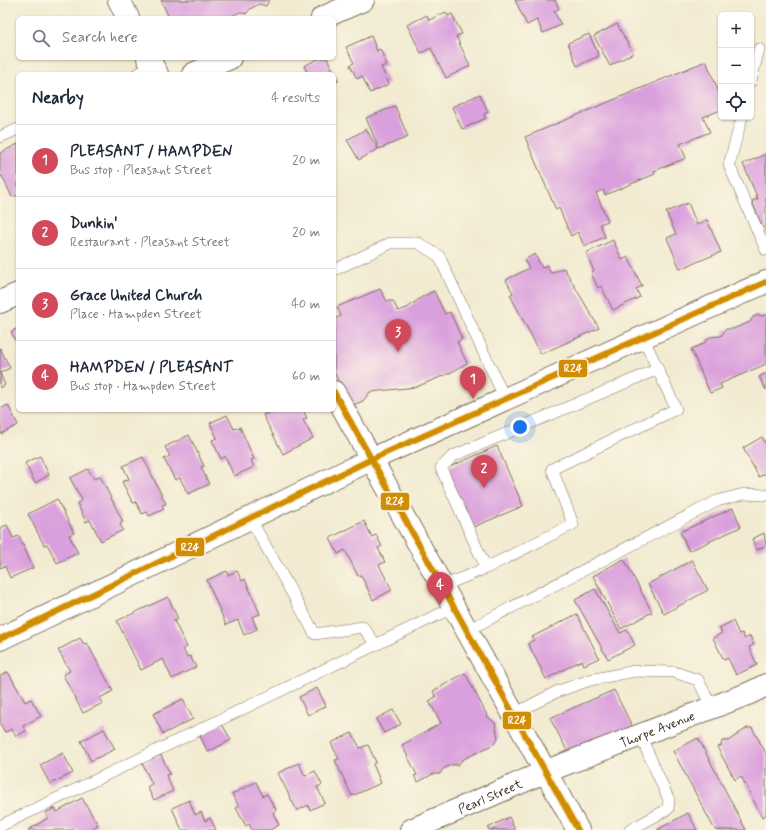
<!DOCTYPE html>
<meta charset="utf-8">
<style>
:root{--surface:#fff;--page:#f2f2f3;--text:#1f2937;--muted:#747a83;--line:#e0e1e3;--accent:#d1495b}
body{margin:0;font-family:Mynerve,sans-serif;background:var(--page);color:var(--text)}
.controls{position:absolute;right:12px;top:12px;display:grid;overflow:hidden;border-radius:6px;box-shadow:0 1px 3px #0004}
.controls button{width:36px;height:36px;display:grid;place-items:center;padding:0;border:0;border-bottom:1px solid var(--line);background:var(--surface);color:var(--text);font:20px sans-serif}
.you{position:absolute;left:520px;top:427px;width:14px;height:14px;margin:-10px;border:3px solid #fff;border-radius:50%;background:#1a73e8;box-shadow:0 0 0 6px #1a73e833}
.badge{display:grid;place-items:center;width:26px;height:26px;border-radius:50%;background:var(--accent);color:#fff;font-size:13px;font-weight:700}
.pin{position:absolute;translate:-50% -33px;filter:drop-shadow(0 1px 2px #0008)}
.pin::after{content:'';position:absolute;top:21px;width:14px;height:12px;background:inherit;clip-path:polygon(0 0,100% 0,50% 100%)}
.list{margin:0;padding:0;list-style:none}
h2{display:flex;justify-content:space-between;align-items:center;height:52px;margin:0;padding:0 16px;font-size:17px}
h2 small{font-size:13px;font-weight:400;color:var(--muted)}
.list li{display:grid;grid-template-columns:26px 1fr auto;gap:12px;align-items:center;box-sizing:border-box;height:72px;padding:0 16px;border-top:1px solid var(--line)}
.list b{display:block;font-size:15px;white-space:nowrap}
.list p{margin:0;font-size:13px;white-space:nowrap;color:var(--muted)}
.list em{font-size:13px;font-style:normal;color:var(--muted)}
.icon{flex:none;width:22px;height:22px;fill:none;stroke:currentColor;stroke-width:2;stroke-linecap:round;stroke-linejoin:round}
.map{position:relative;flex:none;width:766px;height:830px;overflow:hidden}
.search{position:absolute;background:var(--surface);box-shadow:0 1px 3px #0004;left:16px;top:16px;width:320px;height:44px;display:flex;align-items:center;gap:10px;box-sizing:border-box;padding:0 14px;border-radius:6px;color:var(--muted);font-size:15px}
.panel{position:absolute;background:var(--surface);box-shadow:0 1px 3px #0004;left:16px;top:72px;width:320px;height:340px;border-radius:6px}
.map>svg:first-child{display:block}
</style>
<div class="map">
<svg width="766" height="830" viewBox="0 0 766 830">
<rect width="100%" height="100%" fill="#fcf5e5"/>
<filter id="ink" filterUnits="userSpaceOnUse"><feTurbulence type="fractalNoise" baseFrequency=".025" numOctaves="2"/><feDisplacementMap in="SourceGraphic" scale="8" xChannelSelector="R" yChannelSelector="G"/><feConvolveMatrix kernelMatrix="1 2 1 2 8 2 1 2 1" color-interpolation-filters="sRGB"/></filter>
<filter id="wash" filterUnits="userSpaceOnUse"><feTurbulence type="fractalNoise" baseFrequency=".012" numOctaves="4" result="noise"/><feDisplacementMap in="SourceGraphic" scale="16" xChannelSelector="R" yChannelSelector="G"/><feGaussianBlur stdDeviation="0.9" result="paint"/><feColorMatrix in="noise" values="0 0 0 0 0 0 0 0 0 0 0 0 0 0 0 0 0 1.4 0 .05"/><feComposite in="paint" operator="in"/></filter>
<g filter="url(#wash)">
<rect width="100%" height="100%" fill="#f2ebd1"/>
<g id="blocks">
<!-- building -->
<path fill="#da9fdd" d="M161,0h108l-3,6 -7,-2 -9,5 -4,5 -6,-2 -13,6h-58z
M515,0h40l4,9 -5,2 7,14 -18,8 -6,-13 -10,5z
M446,12l2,4 4,-2 10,20 -6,2 14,30 -24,12 -15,-30 -10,5 -14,-28 20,-10 2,5z
M617,24l16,29 -23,13 -16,-30z
M589,34l10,22 -22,10 -9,-23z
M371,36l6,15 3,-2 7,16 -6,2 8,17 -19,9 -8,-17 -5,3 -7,-14 4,-2 -8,-16z
M320,58h7l11,23 -4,2v-9h-26l-4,-8z
M706,61l15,36v13l-18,7 7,15 -30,12 6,14 -32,13 1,3 -50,21 -2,-5 -7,3 12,28 -8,3 5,13 -21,9 -6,-14 -7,4 -12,-28 -3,2 -31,-73z
M480,94l8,18 -4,2 2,4 -24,11 -10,-22z
M395,106l13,31 -29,12 -13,-31z
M366,129l12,20 -19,11 -12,-20z
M18,144v51l-6,2 -10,-21 -2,1v-24z
M766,154v76l-2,1 -12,-30 6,-2 -15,-35z
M688,203l9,22 10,-5 14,32 -41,17 -13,-31 9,-4 -10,-22z
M613,240l9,20 6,-3 14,29 -6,3 4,8 -27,13 -12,-24 -3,2 -7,-15 3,-2 -8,-18z
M535,254l7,14 5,-3 4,8 13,-5 35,60 -58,26 -31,-59 3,-2 -7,-13 23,-12 -5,-8z
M380,289l7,12h6l5,10 9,-3 15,-11 12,-6 11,23 5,-2 12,27 -5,3 10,21 -17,10 -34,14 -46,5 -7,9 -12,5 -17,-34v-53l7,-3 -4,-9z
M766,314v50l-46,20 2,4 -12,5 -19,-44 12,-5 7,-7 11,-1 5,-7h7l17,-7 3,-5 5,-2 5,1z
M18,328v17l-7,-13z
M0,348l10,20 -10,5z
M0,373l5,12 -5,3z
M766,373v17l-7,-13z
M8,405l10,20 -17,9 -1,-25z
M269,410h34l4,8 -4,2 10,18 -30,16 -20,-39 7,-3z
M227,415l7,14 6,-2 14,32 -3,1 3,7 -20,9 -9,-20 -4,3 -9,-19 5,-2 -7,-15z
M189,435l15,31 -3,1 8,17 -21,10 -8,-16 -5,2 -11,-21 6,-3 -5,-9z
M762,437l4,8v28l-7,4 -16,-29z
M497,446l26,60 -52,22 -26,-59z
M40,456l9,19 -14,8 -10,-20z
M143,457l23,47 -4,1 2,4 -15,7 -2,-4 -5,2 -6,-12 -3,1 -11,-21 7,-3 -6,-13z
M88,469l6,10 6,-3 23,46 -3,2 3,6 -22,11 -11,-21 -4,2 -9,-19 5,-3 -12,-22z
M57,499l17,34 -5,2 9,18 -21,10 -10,-19 -3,1 -16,-31z
M733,508l8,19 -52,24 -9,-19z
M364,521l8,16 4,-2 6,11 -4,2 7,14 -6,3 13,25 -19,10 -12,-25 -3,1 -13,-26 -7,4 -8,-16z
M7,525l6,13 6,-2 14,32 -23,10 -5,-12 -5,2v-40z
M764,533l2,12 -9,5 -5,-11z
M624,559l28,53 -31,17 -28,-53z
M692,560l16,30 -44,24 -16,-30z
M227,571l1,4 9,-4 5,10 3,-2 15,35 -8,3 5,12 -13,6 -6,-15 -12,5 -19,-45z
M595,589l25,44 7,-3 8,15 -27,14 -33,-59z
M168,597l10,22 -4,2 13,26 -4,2 4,8 3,-1 6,11 -24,12 -9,-20 -22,11 -24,-49z
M577,614l22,44 -15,7 -2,-5 -36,19 -18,-36 6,-3 -2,-3z
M733,621l6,13 3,-1 3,6 5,-3 4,9 -5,2 8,18 -21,10 -8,-17 -4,2 -11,-22 9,-5 -3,-5z
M80,638l4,6 3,-1 26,48 -13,7 3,5 -20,10 -20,-38 7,-4 -12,-21z
M8,672l17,30 6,-3 10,17 -18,10 3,5 -10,5 -4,-7 -7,3 -5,-8v-48z
M465,673l23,44 7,6 3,15 -4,6 -32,16 -4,5h-7l-8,4 -3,5h-7l-15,8 -4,-6 3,-1 -15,-30 39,-22 -12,-22 7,-4 -3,-6z
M317,688l9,18 -18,9 -9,-18z
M614,690l20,40 -62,30 -22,-42z
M183,699l10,20 -30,15 -10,-20z
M393,710l8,14 -17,9 -8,-14z
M222,724l9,16 -23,12 -8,-16z
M747,728h5l14,25v62l-4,2 -21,-41 -6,4 -18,-33 4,-1 1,-5h6z
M104,729l11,20 -24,12 -10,-20z
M352,733l8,15 8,-3 8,17 -3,2 8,19 -29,13 -17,-36 4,-1 -8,-16z
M698,738l48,92h-31l-42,-79z
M63,753l10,20 -23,11 -10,-19z
M161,755l9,19 -4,1 7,16 -19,9 -7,-13 5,-3 -10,-21z
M299,763l6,13 10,-5 7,14 -5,2 8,16 -15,7 -2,-5 -11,6 -19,-38z
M256,782l7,14 4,-2 9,16 -3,3 6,12 -9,5h-18l-3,-6 -3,2 -10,-18 3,-2 -7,-12z
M82,798l16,27 -9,5h-61l20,-12 -3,-5 10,-5 2,4z
M189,800l6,15 6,-3 4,9 5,-3 6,12h-34l-10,-22z
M688,813l9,17h-40z
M509,817l6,13h-26l-1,-2z"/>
</g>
</g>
<g filter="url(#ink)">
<use href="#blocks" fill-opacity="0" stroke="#7b6e5d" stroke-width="1"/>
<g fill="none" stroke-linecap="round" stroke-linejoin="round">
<defs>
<path id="service" d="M137,74l16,-7
M751,81l8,-32
M742,117l-13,48 37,85
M0,137l18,-8
M334,270l57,-27h27l21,13 66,143
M250,518l65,116 48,-7 13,18
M486,568l-45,-100 12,-12 205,-87
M443,586l43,-18 87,-44 -21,-55 124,-60 -33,-72
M468,630l249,-129 27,-7 22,1
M514,714l42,-22 34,-12 45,-9 39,1 24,8 14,28
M0,826l454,-219
M630,830l38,-21 1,-9 -29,-65"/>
<g id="minor">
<path d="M322,18l41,-18"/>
<path d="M193,74l37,-16"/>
<path d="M0,302l18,-8"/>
<path id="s1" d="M411,830l136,-59 203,-78 16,-8"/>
</g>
<path id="tertiary" d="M0,639l372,-180"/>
<path id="secondary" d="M119,0l9,18
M148,58l9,16
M334,392l244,438
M372,459l394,-177"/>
</defs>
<!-- service casing -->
<use href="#service" stroke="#7b6e5d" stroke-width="12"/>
<!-- minor casing -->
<use href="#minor" stroke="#7b6e5d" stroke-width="24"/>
<!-- tertiary casing -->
<use href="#tertiary" stroke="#7b6e5d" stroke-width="24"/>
<!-- secondary casing -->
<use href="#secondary" stroke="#7b6e5d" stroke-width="24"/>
<!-- service -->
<use href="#service" stroke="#fff" stroke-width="11"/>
<!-- minor -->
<use href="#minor" stroke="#fff" stroke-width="22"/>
<!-- tertiary -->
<use href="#tertiary" stroke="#fff" stroke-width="22"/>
<!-- secondary -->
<use href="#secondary" stroke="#fff" stroke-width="22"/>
<defs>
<path id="bus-1" d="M334,392l244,438
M0,639l372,-180 394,-177"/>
</defs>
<!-- bus-1 casing -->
<use href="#bus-1" stroke="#fcf5e5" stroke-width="9"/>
<!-- bus-1 -->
<use href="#bus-1" stroke="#d18d06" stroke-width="6"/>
</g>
</g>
<g text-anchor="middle" stroke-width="3.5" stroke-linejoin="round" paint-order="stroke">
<!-- street labels -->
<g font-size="13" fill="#3b2a1e" stroke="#fcf5e5">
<text dy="5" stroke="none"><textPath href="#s1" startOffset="266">Thorpe Avenue</textPath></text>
<text dy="5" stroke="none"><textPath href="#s1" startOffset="86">Pearl Street</textPath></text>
</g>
</g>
<g stroke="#fcf5e5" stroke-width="1.5">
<rect x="558" y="359" width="30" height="19" rx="4" fill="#d18d06"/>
<rect x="380" y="492" width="30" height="19" rx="4" fill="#d18d06"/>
<rect x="175" y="537" width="30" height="20" rx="4" fill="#d18d06"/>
<rect x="502" y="711" width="30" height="19" rx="4" fill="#d18d06"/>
</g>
<g font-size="11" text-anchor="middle" font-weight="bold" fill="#fff">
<text x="573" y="372">R24</text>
<text x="395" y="505">R24</text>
<text x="190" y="551">R24</text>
<text x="517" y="724">R24</text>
</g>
</svg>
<div class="controls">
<button>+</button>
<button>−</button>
<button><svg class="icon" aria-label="locate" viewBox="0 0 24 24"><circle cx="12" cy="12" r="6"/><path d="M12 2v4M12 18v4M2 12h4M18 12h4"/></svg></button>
</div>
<div class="you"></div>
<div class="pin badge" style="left:473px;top:399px">1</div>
<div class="pin badge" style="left:484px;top:488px">2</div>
<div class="pin badge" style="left:398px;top:352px">3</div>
<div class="pin badge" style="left:440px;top:605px">4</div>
<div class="search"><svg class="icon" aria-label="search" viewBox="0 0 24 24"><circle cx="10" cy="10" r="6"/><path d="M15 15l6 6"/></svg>Search here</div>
<section class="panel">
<h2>Nearby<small>4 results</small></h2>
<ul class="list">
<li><span class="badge">1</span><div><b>PLEASANT / HAMPDEN</b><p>Bus stop · Pleasant Street</p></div><em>20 m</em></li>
<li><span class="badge">2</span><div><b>Dunkin'</b><p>Restaurant · Pleasant Street</p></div><em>20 m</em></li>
<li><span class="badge">3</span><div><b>Grace United Church</b><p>Place · Hampden Street</p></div><em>40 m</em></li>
<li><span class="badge">4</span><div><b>HAMPDEN / PLEASANT</b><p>Bus stop · Hampden Street</p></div><em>60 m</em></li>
</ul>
</section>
</div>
